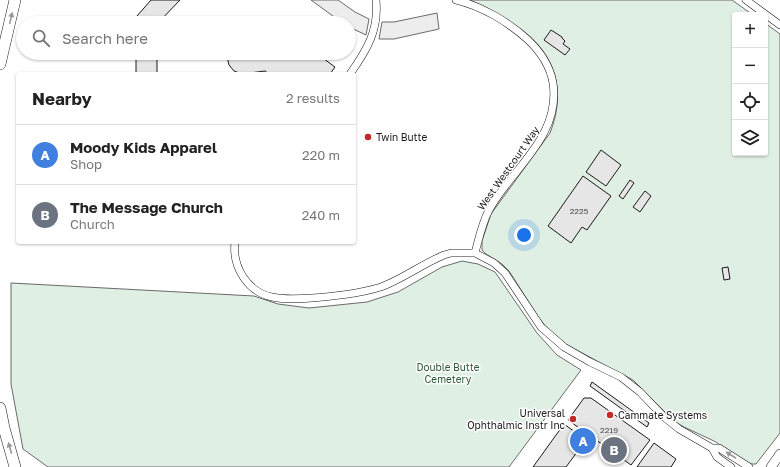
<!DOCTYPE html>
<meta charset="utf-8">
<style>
:root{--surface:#fff;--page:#f6f6f6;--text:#222;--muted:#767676;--line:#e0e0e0;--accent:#0b8043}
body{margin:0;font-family:"Golos Text",sans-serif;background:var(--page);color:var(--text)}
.controls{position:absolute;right:12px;top:12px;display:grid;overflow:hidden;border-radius:4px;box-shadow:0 1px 3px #0004}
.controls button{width:36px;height:36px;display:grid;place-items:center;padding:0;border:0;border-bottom:1px solid var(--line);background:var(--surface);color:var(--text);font:20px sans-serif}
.you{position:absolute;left:524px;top:235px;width:14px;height:14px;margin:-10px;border:3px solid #fff;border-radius:50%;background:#1a73e8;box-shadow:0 0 0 6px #1a73e833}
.badge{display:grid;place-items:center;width:26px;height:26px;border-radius:50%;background:var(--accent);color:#fff;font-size:13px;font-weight:700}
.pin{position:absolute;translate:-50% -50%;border:2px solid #fff;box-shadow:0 1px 4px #0006}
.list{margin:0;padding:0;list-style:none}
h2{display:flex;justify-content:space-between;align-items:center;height:52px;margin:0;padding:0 16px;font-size:17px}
h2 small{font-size:13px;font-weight:400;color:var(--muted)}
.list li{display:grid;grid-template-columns:26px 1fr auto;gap:12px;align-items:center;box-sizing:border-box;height:60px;padding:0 16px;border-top:1px solid var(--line)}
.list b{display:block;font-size:15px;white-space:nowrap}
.list p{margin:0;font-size:13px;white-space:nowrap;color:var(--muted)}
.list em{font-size:13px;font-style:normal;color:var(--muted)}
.icon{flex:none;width:22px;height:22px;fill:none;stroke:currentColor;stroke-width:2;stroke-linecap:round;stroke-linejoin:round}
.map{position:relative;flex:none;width:780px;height:467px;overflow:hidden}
.search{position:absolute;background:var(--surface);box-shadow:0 1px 3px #0004;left:16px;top:16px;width:340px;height:44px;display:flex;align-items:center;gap:10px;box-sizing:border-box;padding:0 14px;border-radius:22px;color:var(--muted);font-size:15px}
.panel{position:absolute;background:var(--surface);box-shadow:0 1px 3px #0004;left:16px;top:72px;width:340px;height:172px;border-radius:4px}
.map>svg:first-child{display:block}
</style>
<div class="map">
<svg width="780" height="467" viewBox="0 0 780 467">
<rect width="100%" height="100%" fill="#fff"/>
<!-- green -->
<path fill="#e0efe3" stroke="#6a6a6a" d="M468,0h264l21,15h-18v138h30v-130l15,11v399l-24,31h-6l-36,-23 -30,-14 -10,-6 -41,-41 -66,-35 -19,-16 -9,-11 -30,-47 -7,-7 -16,-10 -4,-4v-9l9,-27 59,-81c15,-38 8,-73 -23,-99 -6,-6 -14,-10 -21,-14 -12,-8 -24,-16 -38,-20z
M462,261l16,3 17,8 42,61 20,22 24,15 -72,97h-461l-25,-18 -12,-65v-101l243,13 24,8 31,4 58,-6 31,-10 44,-25z"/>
<!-- parking -->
<path fill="#ededed" stroke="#6a6a6a" d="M311,0h27l17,12 14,7 -3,16 -17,-8v-4h-6l-6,-4z
M437,13l2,16 -45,10h-15l3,-17h12z"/>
<!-- building -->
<path fill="#e6e6e6" stroke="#1a1a1a" d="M151,0h29l-22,23h-22l1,-7z
M551,30l11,7v1l3,3 -2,3 7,5 -5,6 -21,-15z
M136,53h21v21h-21z
M226,53h90l19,14 -5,7h-61l-4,-3 -23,3 -8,-3 -5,-6z
M601,150l20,15 -15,21 -20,-14z
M583,176l28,20 -24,34 -5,-3 -11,16 -23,-17z
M630,180l4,3 -11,16 -4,-3z
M645,191l6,5 -11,16 -7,-5z
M728,267l2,12 -6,1 -2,-12z
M592,382l57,41 -2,4 -57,-41z
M584,398h7l59,42 -19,25 -63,-45z
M564,424l22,16 -20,27h-33z
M654,443l22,16 -5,8h-34z"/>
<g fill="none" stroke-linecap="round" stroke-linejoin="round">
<defs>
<path id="minor" d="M456,0c26,6 52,22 71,39 13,12 23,27 26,44 8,54 -41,85 -64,127 -7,13 -10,28 -14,43l19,10 11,10 36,54 23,20 26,15 31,15 19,15 24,25 15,12 33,19h7l30,19
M746,0l34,25
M350,74c17,-24 29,-44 26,-74
M235,242c-3,24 12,50 37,55 13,3 27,2 40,1 23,-2 46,-4 69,-11 22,-8 41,-23 63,-32l7,-2h24
M712,448l5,9 14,10"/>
<path id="major" d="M771,467l9,-13"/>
<path id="highway" d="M0,64l15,-64
M0,408l4,20 11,39"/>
</defs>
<!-- minor casing -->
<use href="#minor" stroke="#1a1a1a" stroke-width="8"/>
<!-- major casing -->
<use href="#major" stroke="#1a1a1a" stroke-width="10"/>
<!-- highway casing -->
<use href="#highway" stroke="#1a1a1a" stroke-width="12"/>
<!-- minor -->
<use href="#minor" stroke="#fff" stroke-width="7"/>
<!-- major -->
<use href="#major" stroke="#fff" stroke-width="9"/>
<!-- highway -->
<use href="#highway" stroke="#fff" stroke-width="11"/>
</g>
<!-- one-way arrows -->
<defs><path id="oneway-solid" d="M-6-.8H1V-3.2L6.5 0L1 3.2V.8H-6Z"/></defs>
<g fill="#989898">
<use href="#oneway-solid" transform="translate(11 18) rotate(-77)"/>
<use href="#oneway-solid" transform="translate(10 448) rotate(-106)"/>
<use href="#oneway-solid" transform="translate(731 455) rotate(-147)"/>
</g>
<!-- markers -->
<g fill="#c62828" stroke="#fff" stroke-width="1.5">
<circle cx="368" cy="137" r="4"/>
<circle cx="610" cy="415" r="4"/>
<circle cx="573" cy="419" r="4"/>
</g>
<g text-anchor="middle" stroke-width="3" stroke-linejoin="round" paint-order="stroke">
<!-- number labels -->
<g font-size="8" fill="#4d4d4d">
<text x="579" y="214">2225</text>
<text x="609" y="433">2219</text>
</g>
<!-- poi labels -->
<g font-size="10" fill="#1a1a1a" stroke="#fff" text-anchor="start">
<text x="376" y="141">Twin Butte</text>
<text x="565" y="417" text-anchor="end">Universal<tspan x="565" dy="12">Ophthalmic Instr Inc</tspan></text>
<text x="618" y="419">Cammate Systems</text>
</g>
<!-- street labels -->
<g font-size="10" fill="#1a1a1a" stroke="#fff">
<text transform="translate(508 168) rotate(-55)" y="4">West Westcourt Way</text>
</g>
<!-- park labels -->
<g font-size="10" fill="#2b5a34" stroke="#fff">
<text x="448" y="371">Double Butte<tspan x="448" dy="12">Cemetery</tspan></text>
</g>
</g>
</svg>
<div class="controls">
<button>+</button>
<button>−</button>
<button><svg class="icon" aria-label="locate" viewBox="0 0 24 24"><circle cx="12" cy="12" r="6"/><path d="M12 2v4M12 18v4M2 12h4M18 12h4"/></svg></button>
<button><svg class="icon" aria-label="layers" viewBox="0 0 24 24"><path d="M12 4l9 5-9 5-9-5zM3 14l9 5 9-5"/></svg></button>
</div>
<div class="you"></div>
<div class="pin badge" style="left:583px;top:441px;background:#3f7fe0">A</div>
<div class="pin badge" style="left:614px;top:450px;background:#6b7280">B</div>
<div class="search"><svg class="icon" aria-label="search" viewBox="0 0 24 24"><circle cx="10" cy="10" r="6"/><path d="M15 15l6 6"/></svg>Search here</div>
<section class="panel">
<h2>Nearby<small>2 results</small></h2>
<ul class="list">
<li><span class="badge" style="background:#3f7fe0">A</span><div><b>Moody Kids Apparel</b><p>Shop</p></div><em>220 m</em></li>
<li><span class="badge" style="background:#6b7280">B</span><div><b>The Message Church</b><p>Church</p></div><em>240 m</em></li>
</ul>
</section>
</div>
